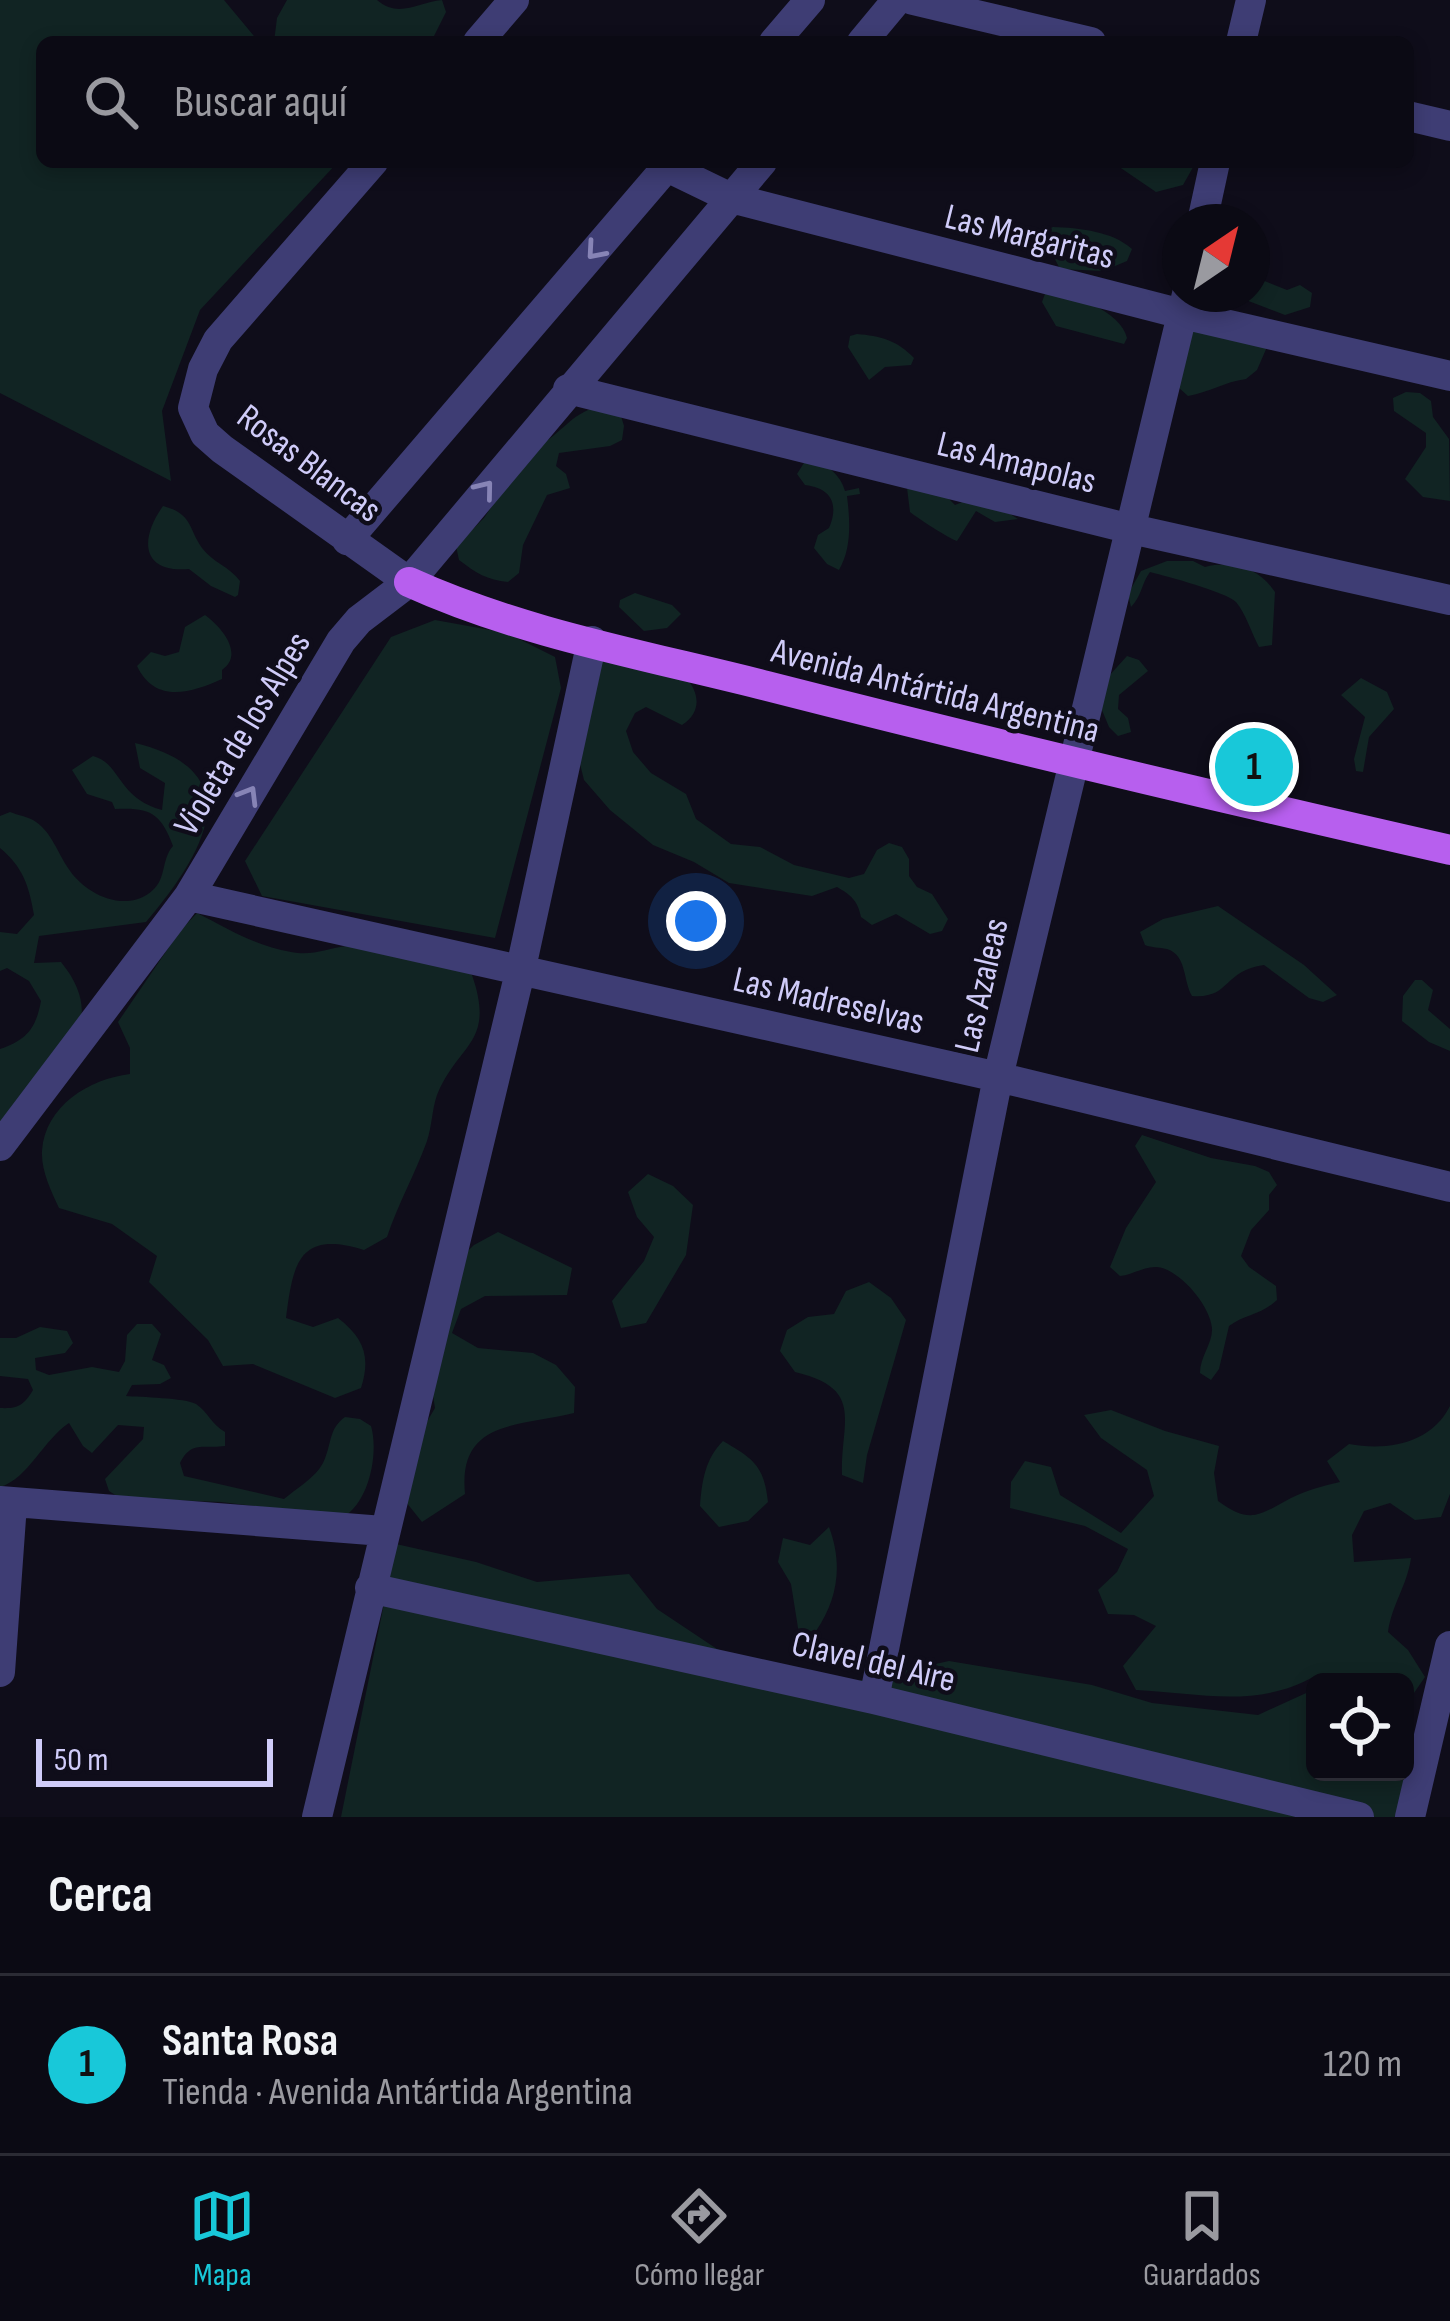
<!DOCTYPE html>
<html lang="es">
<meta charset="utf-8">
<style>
:root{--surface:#0b0a14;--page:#14131d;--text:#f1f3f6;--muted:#9a9aa0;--line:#2b2b34;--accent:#18c8d9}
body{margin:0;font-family:"Sofia Sans Condensed",sans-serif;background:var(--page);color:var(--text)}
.controls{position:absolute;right:36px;bottom:36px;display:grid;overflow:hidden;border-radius:18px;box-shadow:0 6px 18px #0003}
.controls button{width:108px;height:108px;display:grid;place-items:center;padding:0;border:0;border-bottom:3px solid var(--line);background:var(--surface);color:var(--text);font:60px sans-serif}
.compass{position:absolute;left:1162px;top:204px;width:108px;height:108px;border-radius:50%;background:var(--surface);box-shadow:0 6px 18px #0003;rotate:35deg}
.scale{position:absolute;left:36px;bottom:30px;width:237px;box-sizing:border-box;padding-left:12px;border:6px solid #d0ccf9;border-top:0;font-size:33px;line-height:42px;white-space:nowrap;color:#d0ccf9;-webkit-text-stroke:9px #0f0d1a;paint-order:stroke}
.you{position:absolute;left:696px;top:921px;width:42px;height:42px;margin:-30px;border:9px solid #fff;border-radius:50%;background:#1a73e8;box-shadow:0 0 0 18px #1a73e833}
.badge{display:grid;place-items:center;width:78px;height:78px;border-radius:50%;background:var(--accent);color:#111;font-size:39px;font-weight:700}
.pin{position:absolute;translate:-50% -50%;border:6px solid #fff;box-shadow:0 3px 12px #0006}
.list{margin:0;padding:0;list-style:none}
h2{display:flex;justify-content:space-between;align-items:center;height:156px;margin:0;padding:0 48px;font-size:51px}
h2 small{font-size:39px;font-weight:400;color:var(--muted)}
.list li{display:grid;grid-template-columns:78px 1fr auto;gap:36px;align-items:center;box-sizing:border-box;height:180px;padding:0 48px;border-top:3px solid var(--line)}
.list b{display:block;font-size:45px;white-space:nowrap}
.list p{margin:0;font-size:39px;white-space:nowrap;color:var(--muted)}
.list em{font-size:39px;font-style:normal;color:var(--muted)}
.icon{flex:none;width:66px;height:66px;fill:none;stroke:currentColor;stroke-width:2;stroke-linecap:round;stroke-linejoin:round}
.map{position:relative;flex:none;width:1450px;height:1817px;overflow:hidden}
.search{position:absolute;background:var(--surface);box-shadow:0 6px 18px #0003;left:36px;right:36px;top:36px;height:132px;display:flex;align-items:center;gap:30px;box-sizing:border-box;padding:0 42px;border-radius:18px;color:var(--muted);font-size:45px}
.sheet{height:336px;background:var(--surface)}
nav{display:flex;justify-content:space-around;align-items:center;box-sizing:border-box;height:168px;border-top:3px solid var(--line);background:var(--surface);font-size:33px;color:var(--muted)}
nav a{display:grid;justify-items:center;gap:6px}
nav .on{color:var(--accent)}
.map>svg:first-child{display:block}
</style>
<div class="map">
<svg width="1450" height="1817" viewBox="0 0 1450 1817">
<rect width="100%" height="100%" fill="#0f0d1a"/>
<!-- green -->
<path fill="#112423" d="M0,0h224l35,42h-217v120h296l-138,148 -38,101 9,70 -171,-88z
M287,0h90c22,19 41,2 65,0l4,12 -15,30h-157l3,-24z
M1112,162h84l-13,23 -27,7z
M1053,227c26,1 59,4 79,22l-5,12 -24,10 -43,-2 -19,-37z
M1252,276l35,14 13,-5 12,8 -2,14 -25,8 -55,-21h22z
M1046,291c25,2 75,20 81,47l-3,6 -68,-18 -14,-24z
M1191,325l76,22 -10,23 -11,9c-22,3 -36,13 -58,17l-10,-9z
M857,334c23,2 40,6 57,24l-3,7 -26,2 -16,13 -21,-33 2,-11z
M1406,392l14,1 11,8 2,16 16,22 1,62 -27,-4 -18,-18 21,-32v-14l-32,-22 -1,-13z
M599,407l21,6 4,13 -2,14 -12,6 -51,7 -3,13 10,8 4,14 -23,7 -24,50 -4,28 -11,9c-21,-2 -32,-9 -49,-22l-3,-14 28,-28 47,-70c28,-8 38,-36 68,-41z
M807,458c17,4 33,15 38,33l14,-3 1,6 -13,2c3,24 5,52 -8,74l-12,-6 -13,-16 4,-13 11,-7c10,-23 3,-40 -24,-43l-8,-11z
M907,488l33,2 15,15 25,-10 38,24 -23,3 -19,-11 -19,30c-9,-3 -38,-22 -47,-29z
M163,506c30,8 25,22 39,42 10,14 28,19 38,33l-2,14 -3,2 -24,-11 -22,-17c-49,4 -49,-31 -26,-63z
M1167,561h26l12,6c28,-7 54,1 70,25l-3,53 -13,2c-7,-13 -13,-33 -23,-45 -10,-10 -70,-26 -86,-30 -9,12 -8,24 -19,35l-3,-13 13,-23z
M635,593l37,12 9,9 -14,14 -23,3 -25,-24 1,-7z
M205,615c18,13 39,40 17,55v9c-31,14 -67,25 -85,-13l14,-14 14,4 14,-4 6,-25z
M435,620l72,13 48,24 6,31 -66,250 -233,-42 -17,-35 146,-224z
M596,656c21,2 45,2 66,8 29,7 50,42 20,61l-36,-18 -11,6 -9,18 7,21 18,21 35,21 10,25 35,25 29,3 34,18 55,13 15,-4 13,-24 12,-7 13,4 7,12v17l8,11 15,7 16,25 -6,12 -12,3 -34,-20 -24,11 -11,-8c-3,-16 -10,-22 -24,-30l-25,9 -83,-13 -35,-21 -41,-17 -43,-35 -26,-30 -10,-40z
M1127,656l12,4 9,11 -29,24 -1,14 10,9 3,14 -13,4 -9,-9 -10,-24 9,-26z
M1361,678l26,14 7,17 -25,28 -6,35 -7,-1 -2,-12 11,-42 -24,-22z
M135,743c120,29 66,114 11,179l-107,14 -5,27 27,-1c45,55 10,94 -38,129l-1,27 -22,5v-74c27,-9 36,-21 41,-48l-12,-20 -22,-13 -7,3v-39l17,2 17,-19c-5,-29 -11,-48 -34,-67v-32l10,-4c7,3 20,5 26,10 15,10 22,31 32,46 16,25 53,44 80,26 20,-13 12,-33 25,-48 -12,-33 -23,-39 -58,-37l-3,-7 -25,-8 -15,-24 21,-14c28,7 24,42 69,54l3,-27 -25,-15z
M1218,906l86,59 33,30 -14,7 -14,-4 -45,-33c-42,6 -33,34 -72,31 -9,-15 -5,-41 -25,-47 -8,-2 -15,-1 -22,-4l-5,-13 23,-13z
M197,913c32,16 58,33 94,39 21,4 35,-3 55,-6 40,-5 91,11 126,29 24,69 -14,68 -35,120 -5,14 -5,31 -10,46 -12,33 -29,63 -40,96l-23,13c-65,-20 -71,13 -78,68l27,9 25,-9c26,20 33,39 23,70l-26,10 -82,-34 -30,2 -15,-26 -59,-58 8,-26 -45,-32 -53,-16c-8,-17 -18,-38 -17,-57 3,-45 47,-72 88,-77v-26l-12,-26 62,-91z
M1415,980h7l11,10 -5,20 22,19v22l-21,-9 -27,-21 1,-25z
M1142,1135l69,23 44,8 14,6 8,13 -8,10v15l-18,20 -10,26 8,11 27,19 1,14c-16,15 -32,14 -48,26l-10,43 -8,11 -11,-7c0,-17 13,-30 12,-45 -2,-23 -33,-59 -55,-61 -12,-1 -25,8 -37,9l-10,-9 16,-39 30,-46 -21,-36z
M648,1174l25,12 20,19 -7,50 -40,68 -25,5 -9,-27 32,-40 10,-24 -17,-20 -9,-25z
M498,1232l74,36 -5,27 -82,1 -24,13 -9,24 26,15 55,5 23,12 19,22 -1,26c-57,14 -116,7 -109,81l-43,28 -16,-20 16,-72 13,-22 -4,-26 25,-120 18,-17z
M869,1282l22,16 15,22 -39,135 -4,28 -21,-8c-2,-53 24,-86 -47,-103l-15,-21 7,-21 21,-13 26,-3 12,-23z
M137,1324h15l9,10 -9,26 12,5 7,13 -11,6 -28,1 -6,11c14,1 59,2 70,8 12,8 16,21 29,28v14c-21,3 -34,-6 -45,17l4,13 100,23c13,-11 31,-21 39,-36 9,-18 5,-34 22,-46l15,2 11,7c8,27 -2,77 -28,91l-122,-15 -101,-4 -11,-7 -4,-12 38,-40 1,-12 -26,-2 -26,28 -9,-7 -14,-23c-25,16 -41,56 -69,64v-79c18,1 24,-3 33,-18l-5,-11 -28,-3v-38h16l24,-11 27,4 6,12 -8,10 -30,5 1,12 13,5 43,-8 27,5 6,-11 2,-26z
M1450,1406v88l-9,23 -26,3 -25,-17 -26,8 -12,24 2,27 57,-4c-4,28 -19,46 -23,74l20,18 17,27 -20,29v-24h-69l-21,-6c-58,33 -116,17 -179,14l-13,-24 33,-40 -22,-11 -26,-1 -10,-24 19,-18 11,-23 -43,-23 -75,-18 1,-26 14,-21 26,6 9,28 61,38 33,-37 -7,-26 -46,-32 -17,-23 27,-5 54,21 54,15 -5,27 4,28c33,24 41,14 73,-3 16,-8 32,-12 49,-16l-13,-21 22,-17c38,7 82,0 101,-38z
M723,1441c31,18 41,25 45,61l-20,19 -29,6 -19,-21c2,-25 5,-47 23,-65z
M829,1527c14,37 9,72 -13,104l-17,3 -8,-50 -13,-22 5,-24 27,7z
M396,1544l80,18 61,20 92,-8 28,35 60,40 54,24 55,15 123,-27 143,24 60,18 106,12 57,-26v83h83l9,5 -8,40h-1058z"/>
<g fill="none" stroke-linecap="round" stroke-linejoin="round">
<!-- minor -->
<path stroke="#3e3d74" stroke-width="30" d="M913,0l178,42
M478,42l36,-42
M774,42l36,-42
M862,42l35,-42
M1241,42l10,-42
M1408,116l42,10
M373,162l-155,178 -15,29 -10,39 12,26 17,15 187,133
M667,167l64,31 451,116 268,62
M1202,222l13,-60
M568,389l559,139 323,72
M347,540l324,-378
M189,896l809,181 452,110
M0,1146l189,-250 152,-255 18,-21 50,-38 353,-420
M0,1501l383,30
M370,1588l504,111 485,118
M0,1672l12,-168
M874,1699l124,-622 189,-783
M317,1817l204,-849 71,-327
M1410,1817l40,-171"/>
<!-- major -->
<path stroke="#b75fee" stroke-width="30" d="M409,582c112,51 240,74 358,104 227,58 455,112 683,164"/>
</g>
<!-- one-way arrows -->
<defs><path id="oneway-chevron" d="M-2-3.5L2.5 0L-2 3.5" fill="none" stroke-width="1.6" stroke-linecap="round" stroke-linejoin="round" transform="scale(3)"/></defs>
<g stroke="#8784b6">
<use href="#oneway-chevron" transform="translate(595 251) rotate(131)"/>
<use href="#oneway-chevron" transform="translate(485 489) rotate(-51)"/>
<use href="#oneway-chevron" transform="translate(249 795) rotate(-59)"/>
</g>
<g text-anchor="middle" stroke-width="9" stroke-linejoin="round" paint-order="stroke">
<!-- street labels -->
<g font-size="36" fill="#d0ccf9" stroke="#0f0d1a">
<text transform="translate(1030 235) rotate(14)" y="13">Las Margaritas</text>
<text transform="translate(1017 461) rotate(14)" y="13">Las Amapolas</text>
<text transform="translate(310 462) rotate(37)" y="13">Rosas Blancas</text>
<text transform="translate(936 689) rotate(14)" y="13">Avenida Antártida Argentina</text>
<text transform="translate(241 733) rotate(-59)" y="13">Violeta de los Alpes</text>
<text transform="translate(980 985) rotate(-77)" y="13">Las Azaleas</text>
<text transform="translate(829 999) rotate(13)" y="13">Las Madreselvas</text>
<text transform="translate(874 1660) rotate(13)" y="13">Clavel del Aire</text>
</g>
</g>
</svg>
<div class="controls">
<button><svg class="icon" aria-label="locate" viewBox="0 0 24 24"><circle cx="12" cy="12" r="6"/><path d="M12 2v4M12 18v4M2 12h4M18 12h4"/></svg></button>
</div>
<svg class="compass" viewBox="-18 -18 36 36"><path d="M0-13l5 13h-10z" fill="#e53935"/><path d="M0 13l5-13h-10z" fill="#9a9aa0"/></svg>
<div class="scale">50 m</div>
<div class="you"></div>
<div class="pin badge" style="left:1254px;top:767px">1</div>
<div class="search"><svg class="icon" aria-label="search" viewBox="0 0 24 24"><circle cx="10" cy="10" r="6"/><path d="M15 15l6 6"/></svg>Buscar aquí</div>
</div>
<section class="sheet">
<h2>Cerca<small></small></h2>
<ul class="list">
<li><span class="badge">1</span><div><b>Santa Rosa</b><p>Tienda · Avenida Antártida Argentina</p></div><em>120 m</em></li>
</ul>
</section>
<nav>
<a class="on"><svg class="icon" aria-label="map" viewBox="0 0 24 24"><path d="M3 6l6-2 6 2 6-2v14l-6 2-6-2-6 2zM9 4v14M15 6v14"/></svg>Mapa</a>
<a><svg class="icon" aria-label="directions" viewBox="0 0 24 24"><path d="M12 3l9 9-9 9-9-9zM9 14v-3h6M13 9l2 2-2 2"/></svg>Cómo llegar</a>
<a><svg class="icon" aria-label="saved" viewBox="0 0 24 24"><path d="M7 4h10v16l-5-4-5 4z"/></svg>Guardados</a>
</nav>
